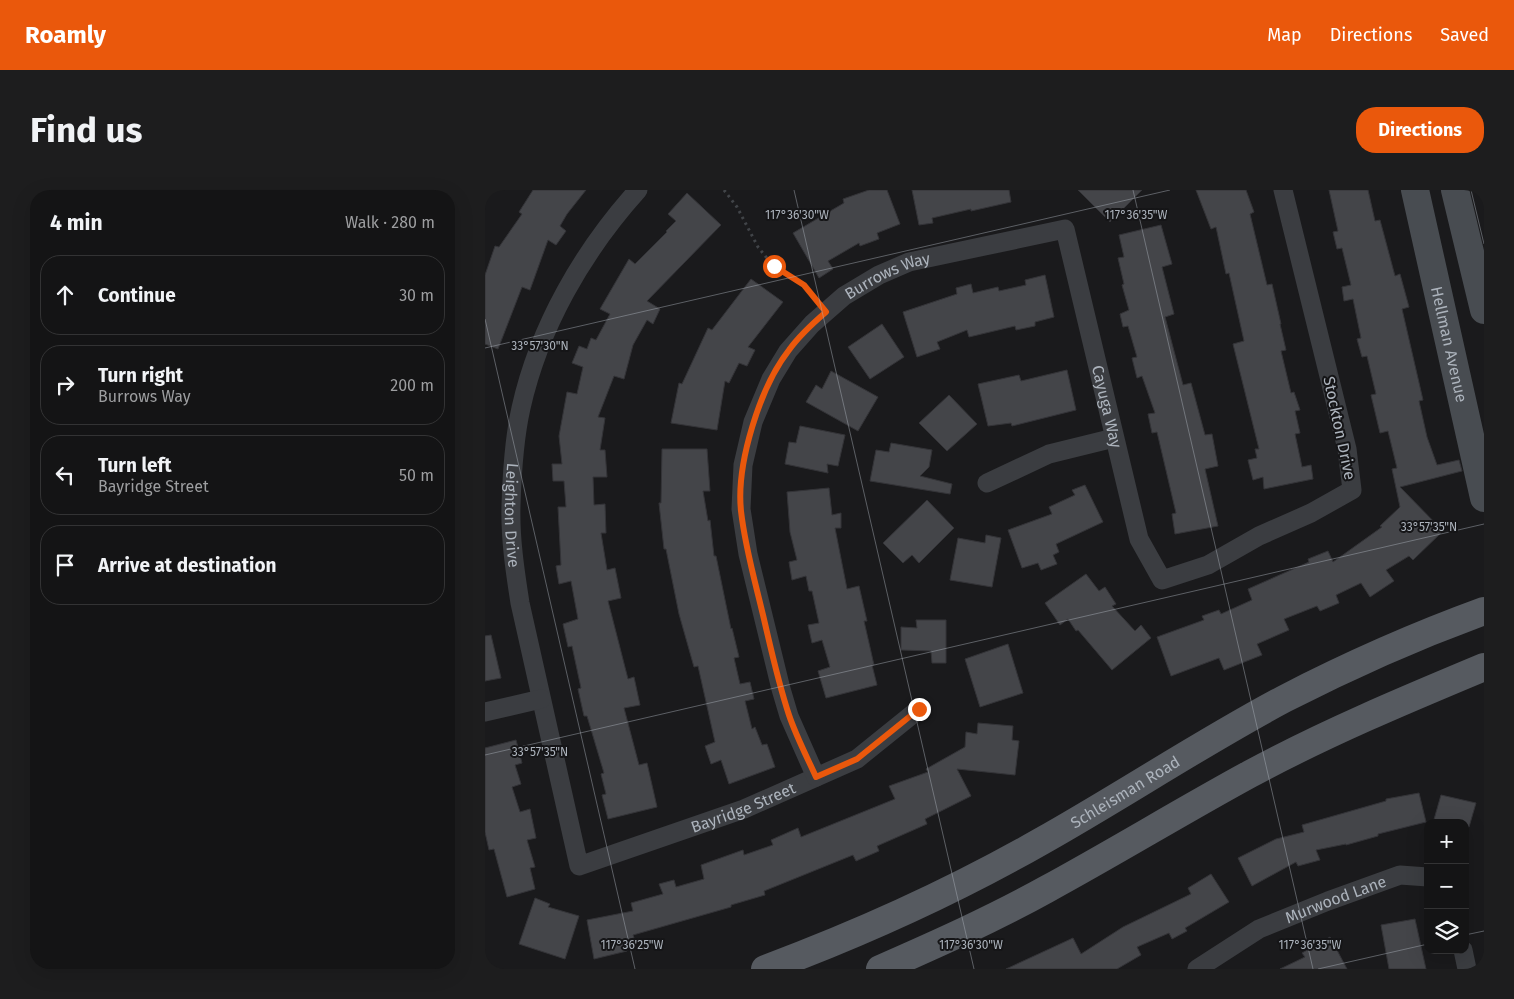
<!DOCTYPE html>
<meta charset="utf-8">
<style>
:root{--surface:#141415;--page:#1d1d1e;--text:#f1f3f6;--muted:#9d9ea0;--line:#333334;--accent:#ea580c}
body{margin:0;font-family:"Fira Sans",sans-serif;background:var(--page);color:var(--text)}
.controls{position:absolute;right:15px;bottom:15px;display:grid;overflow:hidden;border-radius:10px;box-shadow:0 5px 20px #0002}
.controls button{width:45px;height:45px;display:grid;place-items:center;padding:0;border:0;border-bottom:1px solid var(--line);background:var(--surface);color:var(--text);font:25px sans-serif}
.stop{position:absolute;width:15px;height:15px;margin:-11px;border:4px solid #ea580c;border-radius:50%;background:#fff}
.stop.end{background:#ea580c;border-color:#fff;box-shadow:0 1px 5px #0008}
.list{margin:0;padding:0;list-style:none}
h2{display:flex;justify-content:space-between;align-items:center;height:65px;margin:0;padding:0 20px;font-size:21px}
h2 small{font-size:16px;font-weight:400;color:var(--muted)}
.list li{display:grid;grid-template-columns:32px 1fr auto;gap:15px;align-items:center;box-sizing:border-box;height:80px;margin:0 10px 10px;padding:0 10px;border:1px solid var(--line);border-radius:20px}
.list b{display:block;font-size:19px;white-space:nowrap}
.list p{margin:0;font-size:16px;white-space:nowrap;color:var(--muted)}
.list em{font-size:16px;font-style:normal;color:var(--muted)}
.icon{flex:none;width:28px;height:28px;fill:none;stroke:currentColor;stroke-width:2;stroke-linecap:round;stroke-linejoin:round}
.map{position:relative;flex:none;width:999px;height:779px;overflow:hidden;border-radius:20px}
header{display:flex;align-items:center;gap:30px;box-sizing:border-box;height:70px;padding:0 25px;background:var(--accent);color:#fff}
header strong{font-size:24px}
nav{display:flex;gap:28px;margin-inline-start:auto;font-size:18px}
.intro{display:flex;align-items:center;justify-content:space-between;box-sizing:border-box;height:120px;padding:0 30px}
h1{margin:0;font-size:35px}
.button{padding:12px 22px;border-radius:20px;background:var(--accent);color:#fff;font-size:18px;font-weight:700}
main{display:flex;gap:30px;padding:0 30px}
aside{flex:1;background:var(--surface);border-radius:20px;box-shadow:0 5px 20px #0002}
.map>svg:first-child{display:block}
</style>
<header>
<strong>Roamly</strong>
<nav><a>Map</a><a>Directions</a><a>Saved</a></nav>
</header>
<div class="intro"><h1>Find us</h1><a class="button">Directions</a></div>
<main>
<aside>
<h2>4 min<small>Walk · 280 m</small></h2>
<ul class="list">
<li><svg class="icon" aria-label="ahead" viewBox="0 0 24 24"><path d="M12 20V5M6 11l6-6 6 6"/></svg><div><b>Continue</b></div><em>30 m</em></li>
<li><svg class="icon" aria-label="right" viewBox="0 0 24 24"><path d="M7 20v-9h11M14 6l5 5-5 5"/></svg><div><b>Turn right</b><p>Burrows Way</p></div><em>200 m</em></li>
<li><svg class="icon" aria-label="left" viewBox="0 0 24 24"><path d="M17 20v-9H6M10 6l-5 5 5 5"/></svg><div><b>Turn left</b><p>Bayridge Street</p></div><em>50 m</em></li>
<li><svg class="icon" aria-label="arrive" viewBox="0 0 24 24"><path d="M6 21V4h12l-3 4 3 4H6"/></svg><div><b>Arrive at destination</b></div></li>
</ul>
</aside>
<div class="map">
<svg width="999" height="779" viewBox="0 0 999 779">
<rect width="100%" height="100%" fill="#1a1a1c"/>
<!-- building -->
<path fill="#444549" stroke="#343438" d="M48,0h53l-19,24 -7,12 6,5 -10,14 -8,-5 -18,50 -8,-3 -24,62 -13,-5v-69l10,-29 4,1 23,-33 -3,-2z
M384,0h18l13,34 -23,9 2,6 -19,7 -1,-3 -31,18 5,8 -14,9 -26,-45 51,-30 -1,-4z
M427,0h97l2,12 -40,9v-2l-39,9 1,5 -14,2z
M593,0h64l-32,32z
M711,0h50l8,22 -4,2 17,71 5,-1 9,40h-1l6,26 -5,1 10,42 3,-1 6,18 -5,1 5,22 -5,1 7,33 9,-2 2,14 -49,10 -1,-12 -10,3 -5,-20 9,-2 -2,-9h4l-26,-105 11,-3 -15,-68 -3,1 -10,-47 -5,2z
M844,0h39l7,31 5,-1 15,56 5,-2 9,33 -7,2 21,91 -4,1 8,36 10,28 22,-5 3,11 -62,16 43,44 -30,29 -4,-4 -23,14 8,11 -24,16 -9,-14 -25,12 3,8 -19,8 -3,-5 -33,13 5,11 -32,14 5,11 -38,15 -5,-12 -48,18 -14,-39 47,-17 -2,-4 17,-6 2,4 31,-14 -4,-11 61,-27 -1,-3 20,-8 5,11 49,-35 -2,-1 20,-19 -8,-38 5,-1 -9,-37 -8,2 -9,-38 5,-1 -9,-38 -5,1 -5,-18 4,-1 -8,-39 -9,2 -2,-14 9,-2 -9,-37 -5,1 -4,-17 5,-1z
M202,3l34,32 -74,76 13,8 -7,15 -6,-4 -14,25 -9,34 -10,-3 -16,41 7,1 -5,32h5l2,27h-14l1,28 11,-1 1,29h-5l6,37 8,-2 6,30 -13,3 20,78 6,-2 6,28 -16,3 15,57 8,-2 10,44 -49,12 -6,-24 4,-1 -5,-20 3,-1 -17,-57h-3l-6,-27 3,-1 -9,-42 -4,1 -5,-23 15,-5 -7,-38 -12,3 -3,-18 5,-1 -3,-58h8l-2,-26h-11l-1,-17h10l-3,-28 8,-44 10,2 6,-27 -11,-4 7,-17 8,3 4,-11 5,2 14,-26 -10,-5 29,-50 6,5 32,-32 -1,-1 10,-10 -8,-7z
M676,35l11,39 -10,3 12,47 -9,3 18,68 8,-2 14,52 7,-1 6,32 -13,3 13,57 -43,8 -3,-20 4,-1 -19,-81 -5,1 -4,-19 7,-1 -13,-37 -5,2 -5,-20 5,-1 -9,-31 -5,1 -3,-13 9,-4 -7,-25 2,-1 -6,-26 6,-1 -5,-22z
M560,85l9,42 -19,5v4l-19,4 -1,-4 -46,11 -2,-7 -30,12 3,7 -23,8 -14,-45 54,-18 -1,-6 15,-4 2,9 25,-6 1,4 27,-6 -1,-5z
M266,89l32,23 -35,45 7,3 -8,16 -8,-3 -10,20 -4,-2 -8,49 -46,-7 8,-40 3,1 26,-56 4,2z
M397,134l22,33 -34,22 -22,-32z
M582,180l9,40 -64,16 -1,-3 -23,3 -10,-42 41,-9 2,6z
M346,181l47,26 -20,34 -52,-29 10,-17 6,4z
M464,205l28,29 -30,27 -28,-28z
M315,236l45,9 -7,31 -11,-2 1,9 -43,-9 4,-22 7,1z
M406,253l41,7 -3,17 -9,9 32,8 -2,10 -80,-13 6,-31 13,2z
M177,259h45l3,42h-7l5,30 2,-1 4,36h2l15,73 1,-1 7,29 -5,1 6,26 10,-2 4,17 -9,2 7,28 3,-2 7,18 5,-1 8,23 -46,17 -8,-24 -10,4 -6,-18 10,-4 -17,-76 -4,1 -15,-53 -13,-65h-2l-5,-46h2z
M600,295l18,37 -47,22 3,8 -6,3 4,9 -16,6 -3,-7 -16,5 -14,-38 44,-16 -3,-7 26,-12 -3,-5z
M344,298l3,27 9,-2v15h-6l12,61 12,-3 8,35h-3l10,44h-2l5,20 -51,13 -8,-27 12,-4 -8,-27 -10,3 -4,-18 11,-2 -7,-32h-3l-3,-15 -14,4 -3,-18 8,-2 -7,-28 -3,-40z
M442,310l27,28 -35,35 -7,-8 -9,8 -20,-20z
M501,345l15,3 -9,49 -42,-7 8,-42 27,5z
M601,384l13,17 6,-4 11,17 -4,2 23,25 6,-6 10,13 -39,32 -34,-40 -2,1 -8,-12 -8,6 -15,-22z
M431,430h30v43h-14l-1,-12 -30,-1v-23l16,1z
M6,445l10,43 -16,3v-45z
M523,454l15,49 -43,14 -15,-48z
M493,533l35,3 -1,14 7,1 -4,34 -58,-6 14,27 -46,23 2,5 -50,22 2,5 -23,10 -3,-6 -89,36 1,4 -34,10v2l-98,28 1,3 -10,2 3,11 -33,8 -7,-39 46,-9 -2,-8 32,-9 -4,-10 15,-4 2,7 28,-8 -3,-14 42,-15 1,5 29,-10 -2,-5 27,-12 3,9 94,-38 -6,-13 39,-14 -2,-3 39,-22 1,-15 11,2z
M31,550l6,23 -7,2 6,19 -9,3 8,25 10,-3 6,29 -9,2 8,27 -5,1 5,21 -28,8 -13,-48 -5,1 -4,-18v-84z
M934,603l7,29 -48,12v2l-32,9v-1l-30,6 4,10 -22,6 -2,-4 -44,24 -14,-28 38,-19 28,-7 -2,-7 84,-24v-2z
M956,605l35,8 -7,24 -4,-1v-3h-32z
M726,684l18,28 -44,26 2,3 -15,8 -3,-6 -32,14 4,8 -24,14h-111l67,-31 8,16 42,-27 68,-33 -3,-6z
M50,708l15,6 -2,3 31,9 -14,43 -46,-15z
M930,729l11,50h-37l-8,-44z
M845,747l17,32h-67l25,-12 -3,-4z"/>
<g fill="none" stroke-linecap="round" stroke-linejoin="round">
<!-- path -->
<path stroke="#414448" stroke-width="3" stroke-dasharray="2.5 4" stroke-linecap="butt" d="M239,0l13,17 21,40 16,20 30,18 12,15"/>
<!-- street -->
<g stroke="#3b3d41" stroke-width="19">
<path id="s1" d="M153,0c-55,61 -99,137 -117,218 -7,31 -9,65 -10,97 -1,33 4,66 9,98l59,263 165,-57 113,-50 62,-50"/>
<path d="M502,293l62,-29 65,-16"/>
<path d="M0,522l56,-13"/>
<path id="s2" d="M331,587l-27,-61 -8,-27 -33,-135 -7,-45 2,-44 10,-43 18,-43 17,-28 24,-27 32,-28 35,-21 30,-13 156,-33 74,310 23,41 46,-15 51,-29 52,-23 41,-23 -5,-41 -64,-259"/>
<path d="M978,760l4,19"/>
<path id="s3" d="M712,779l62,-40 69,-28 72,-26 28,2"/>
</g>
<!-- secondary -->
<g stroke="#484c51" stroke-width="28">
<path id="s4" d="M930,0l69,308"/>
<path d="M970,0l29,120"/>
</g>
<!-- primary -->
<g stroke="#565a60" stroke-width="28">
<path id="s5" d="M280,779c94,-35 187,-77 275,-127 82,-46 161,-99 244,-143 62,-32 134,-64 200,-88"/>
<path d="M395,779c57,-25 113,-50 167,-80 68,-37 135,-78 203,-115 76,-41 155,-74 234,-107"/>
</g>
</g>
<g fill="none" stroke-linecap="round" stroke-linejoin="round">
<!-- route -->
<path stroke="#ea580c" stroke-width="6" d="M289,76l30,19 22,27c-14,12 -27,24 -37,38 -29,37 -53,114 -48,161 4,36 14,70 22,104 8,34 15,67 26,100 7,21 18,42 27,62l41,-18 62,-50"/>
</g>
<!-- ticks -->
<path fill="none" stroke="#acb3bc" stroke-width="1" stroke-opacity="0.45" d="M309,0l180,779M648,0l180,779M986,0l13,54M0,129l150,650M0,158l685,-158M0,565l999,-231M980,745l19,-4M833,779l110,-25"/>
<g text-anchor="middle" stroke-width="4" stroke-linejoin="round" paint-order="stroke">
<!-- street labels -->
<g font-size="16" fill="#acb3bc" stroke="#151517">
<text dy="6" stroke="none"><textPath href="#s2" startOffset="574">Burrows Way</textPath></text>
<text dy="6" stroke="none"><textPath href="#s4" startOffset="158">Hellman Avenue</textPath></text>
<text dy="6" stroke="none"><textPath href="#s2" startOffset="941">Cayuga Way</textPath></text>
<text transform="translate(855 238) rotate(78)" y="6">Stockton Drive</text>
<text dy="6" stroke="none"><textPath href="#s1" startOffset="358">Leighton Drive</textPath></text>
<text dy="6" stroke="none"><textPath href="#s5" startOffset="402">Schleisman Road</textPath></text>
<text dy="6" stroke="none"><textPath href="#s1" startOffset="890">Bayridge Street</textPath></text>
<text dy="6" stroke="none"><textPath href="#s3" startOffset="156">Murwood Lane</textPath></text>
</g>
</g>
<g font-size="12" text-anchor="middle" fill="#acb3bc" stroke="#151517" stroke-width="4" stroke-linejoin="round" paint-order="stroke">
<text x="312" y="29">117°36'30"W</text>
<text x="651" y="29">117°36'35"W</text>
<text x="55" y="160">33°57'30"N</text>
<text x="944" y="341">33°57'35"N</text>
<text x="55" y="566">33°57'35"N</text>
<text x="147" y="759">117°36'25"W</text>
<text x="486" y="759">117°36'30"W</text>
<text x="825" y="759">117°36'35"W</text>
</g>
</svg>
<div class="controls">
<button>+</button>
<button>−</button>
<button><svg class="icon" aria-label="layers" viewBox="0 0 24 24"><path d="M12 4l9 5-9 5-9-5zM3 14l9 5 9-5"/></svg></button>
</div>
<div class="stop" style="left:289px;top:76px"></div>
<div class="stop end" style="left:434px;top:519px"></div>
</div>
</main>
